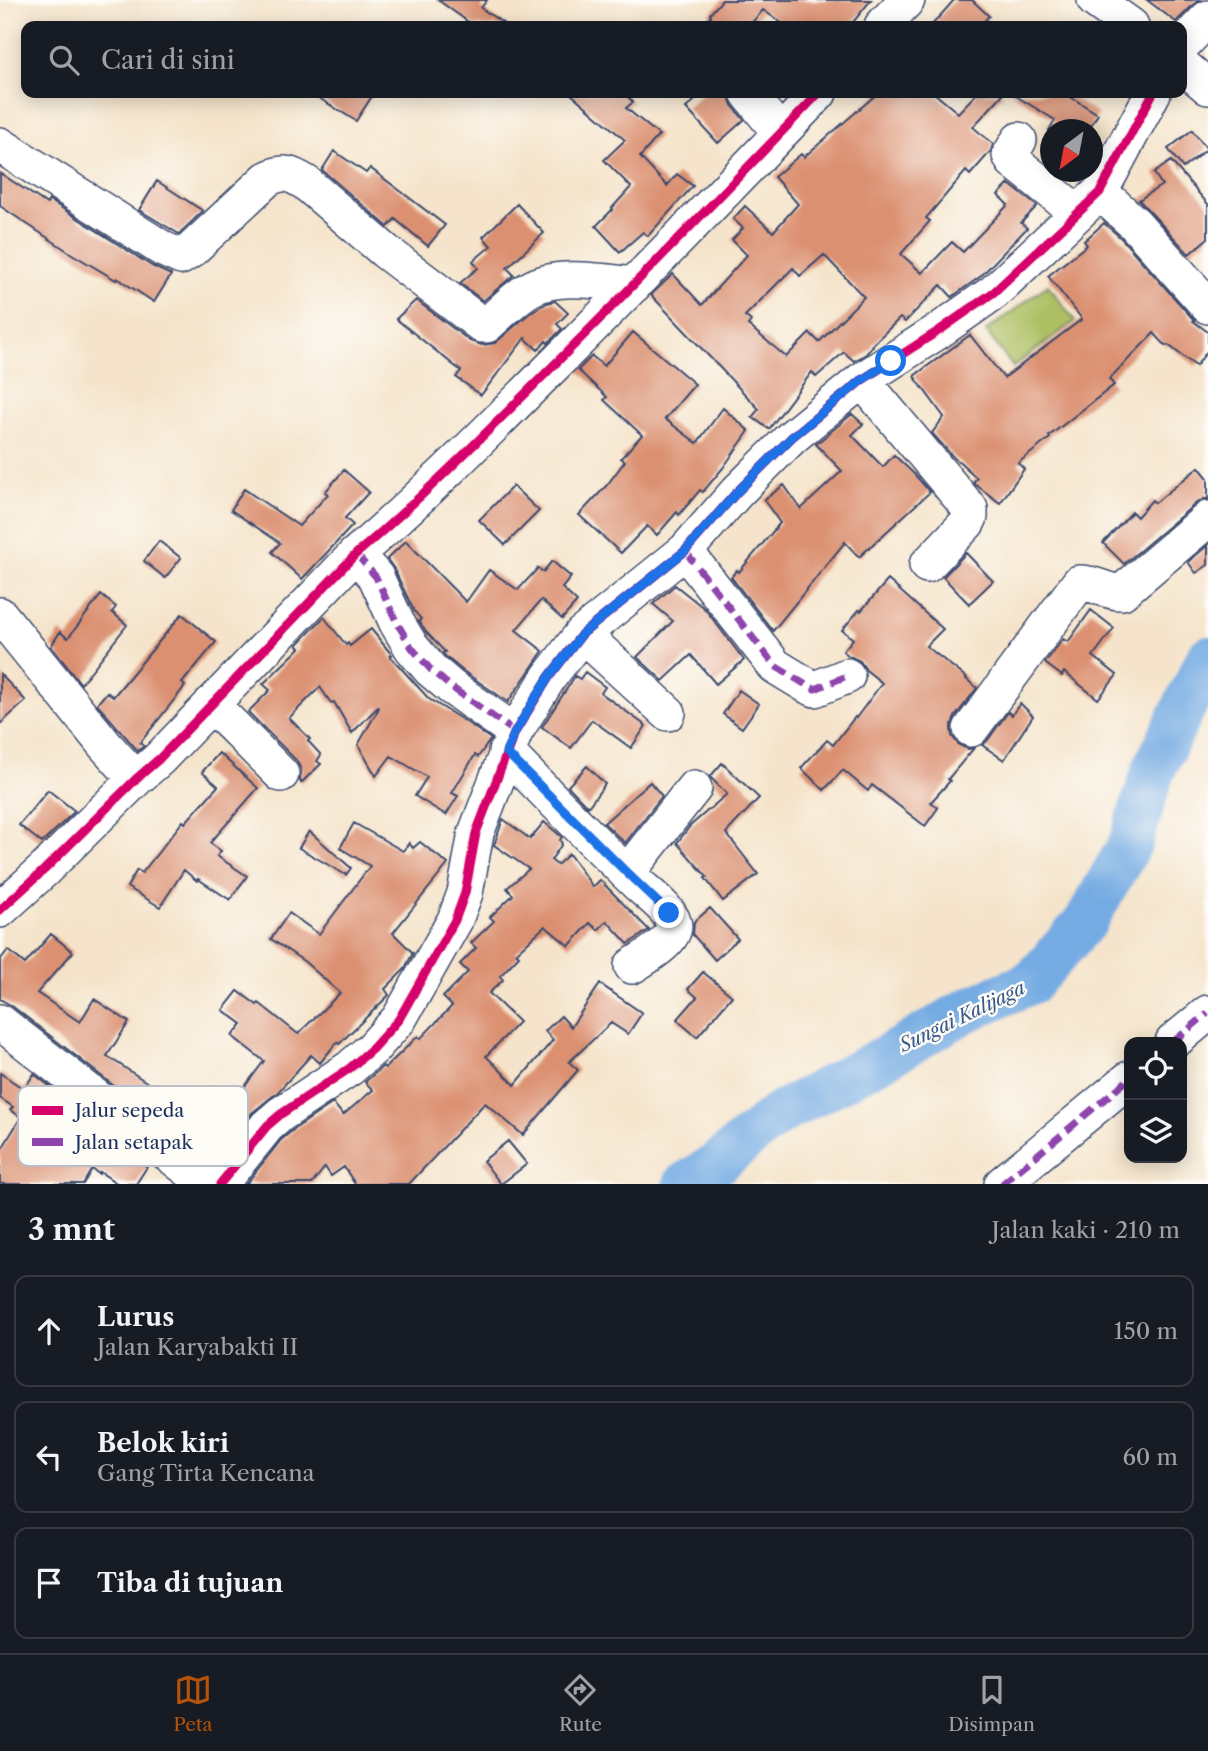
<!DOCTYPE html>
<html lang="id">
<meta charset="utf-8">
<style>
:root{--surface:#171b24;--page:#242831;--text:#f1f3f6;--muted:#9ea1a6;--line:#363941;--accent:#b45309}
body{margin:0;font-family:"Libre Caslon Text",serif;background:var(--page);color:var(--text)}
.controls{position:absolute;right:21px;bottom:21px;display:grid;overflow:hidden;border-radius:14px;box-shadow:0 4px 18px #0003}
.controls button{width:63px;height:63px;display:grid;place-items:center;padding:0;border:0;border-bottom:2px solid var(--line);background:var(--surface);color:var(--text);font:35px sans-serif}
.compass{position:absolute;left:1040px;top:119px;width:63px;height:63px;border-radius:50%;background:var(--surface);box-shadow:0 4px 18px #0003;rotate:212deg}
.stop{position:absolute;width:21px;height:21px;margin:-16px;border:5px solid #1a73e8;border-radius:50%;background:#fff}
.stop.end{background:#1a73e8;border-color:#fff;box-shadow:0 2px 7px #0008}
.list{margin:0;padding:0;list-style:none}
h2{display:flex;justify-content:space-between;align-items:center;height:91px;margin:0;padding:0 28px;font-size:30px}
h2 small{font-size:23px;font-weight:400;color:var(--muted)}
.list li{display:grid;grid-template-columns:46px 1fr auto;gap:21px;align-items:center;box-sizing:border-box;height:112px;margin:0 14px 14px;padding:0 14px;border:2px solid var(--line);border-radius:14px}
.list b{display:block;font-size:26px;white-space:nowrap}
.list p{margin:0;font-size:23px;white-space:nowrap;color:var(--muted)}
.list em{font-size:23px;font-style:normal;color:var(--muted)}
.icon{flex:none;width:38px;height:38px;fill:none;stroke:currentColor;stroke-width:2;stroke-linecap:round;stroke-linejoin:round}
.map{position:relative;flex:none;width:1208px;height:1184px;overflow:hidden}
.search{position:absolute;background:var(--surface);box-shadow:0 4px 18px #0003;left:21px;right:21px;top:21px;height:77px;display:flex;align-items:center;gap:18px;box-sizing:border-box;padding:0 24px;border-radius:14px;color:var(--muted);font-size:26px}
.sheet{height:469px;background:var(--surface)}
nav{display:flex;justify-content:space-around;align-items:center;box-sizing:border-box;height:98px;border-top:2px solid var(--line);background:var(--surface);font-size:19px;color:var(--muted)}
nav a{display:grid;justify-items:center;gap:4px}
nav .on{color:var(--accent)}
.map>svg:first-child{display:block}
</style>
<div class="map">
<svg width="1208" height="1184" viewBox="0 0 1208 1184">
<rect width="100%" height="100%" fill="#fdfcf7"/>
<filter id="ink" filterUnits="userSpaceOnUse"><feTurbulence type="fractalNoise" baseFrequency=".0143" numOctaves="2"/><feDisplacementMap in="SourceGraphic" scale="14" xChannelSelector="R" yChannelSelector="G"/><feConvolveMatrix kernelMatrix="1 2 1 2 8 2 1 2 1" color-interpolation-filters="sRGB"/></filter>
<filter id="wash" filterUnits="userSpaceOnUse"><feTurbulence type="fractalNoise" baseFrequency=".00686" numOctaves="4" result="noise"/><feDisplacementMap in="SourceGraphic" scale="28" xChannelSelector="R" yChannelSelector="G"/><feGaussianBlur stdDeviation="1.57" result="paint"/><feColorMatrix in="noise" values="0 0 0 0 0 0 0 0 0 0 0 0 0 0 0 0 0 1.4 0 .05"/><feComposite in="paint" operator="in"/></filter>
<g filter="url(#wash)">
<rect width="100%" height="100%" fill="#f5e4cb"/>
<!-- green -->
<path fill="#adbf62" stroke="#647760" stroke-width="2" d="M1048,285l27,36 -62,46 -27,-36z"/>
<g fill="none" stroke-linecap="round" stroke-linejoin="round">
<!-- river -->
<path stroke="#75abe3" stroke-width="44" d="M685,1184l29,-18 64,-52 124,-66 63,-37 67,-29 54,-61 45,-79 22,-71 55,-113"/>
</g>
<g id="blocks">
<!-- building -->
<path fill="#db9071" fill-rule="evenodd" d="M438,0h49l-6,8 26,18h-33z
M722,0h149l-21,26h-64l-23,-16 -14,16h-47l9,-10 -1,-2z
M954,0h18l17,16 -9,10h-49z
M1147,0h53l-6,4 -18,18z
M311,93h63l-18,28z
M570,93h54l9,9 -7,6 33,27 -19,22 27,29 10,-12 16,12 -45,50 -5,-4 -23,20 -24,-26 17,-17 -1,-1 19,-21 -27,-27 21,-20z
M703,93h25l4,12 12,15 -26,23 -32,-35z
M878,93h56l24,20 19,-20h27l-31,34 20,17 -2,7 -21,24 -4,-4 -40,47 4,3 -29,33 21,19 30,-31 11,10 45,-47 -10,-10 11,-11 28,22 -16,17 6,5 -46,48 -29,21 -11,-12 -36,37 -5,-4 -28,27 1,1 -7,8 -12,7 -10,-9 -28,25 -4,-5 -43,57 -17,-12 7,-8 -108,-114 22,-21 29,31 45,-50 -15,-15 11,-12 -10,-9 12,-13 28,26 25,-28 -24,-27 27,-23 3,3zM824,255l40,42 -45,45 -9,-9 -24,24 -38,-32 3,-4 -6,-5 48,-48 7,8z
M1011,93h53l34,21 -10,16h-39l6,-10z
M1192,130l15,19 -24,19 -15,-19z
M334,151l32,22 4,-5 75,57 -17,21 -33,-27 -7,8 -66,-57z
M1171,161l37,43v34l-19,16 -50,-54 23,-15 -8,-12z
M0,173l47,31 2,-4 103,66 19,9 -17,27 -37,-24 -1,2 -44,-26 -72,-48z
M157,181l46,30 -24,23 -40,-24z
M517,204l27,29 -37,35 7,7 -31,26 -23,-18 18,-15 -5,-7 18,-15 -8,-9z
M1104,223l17,15 73,82 -1,1 15,11v18l-12,16 -28,-21 -2,1 -12,-13 -45,46 5,6 -65,51 1,2 -32,25 6,6 -24,34 -24,-18 -3,-3 4,-4 -16,-15 -7,-5 -22,-25 12,-16 -30,-41 56,-41 34,43 78,-59 -34,-43 39,-31 -3,-4z
M416,300l54,41 12,4 13,-2 36,-31 16,-9 8,-2 13,12 -11,11 5,5 -14,14 -2,-2 -8,9 -13,-12 -44,57 -25,-18 5,-6 -65,-52z
M633,332l62,52 -30,35 32,24 26,-35 26,23 -26,37 -20,24 -3,-2 -21,25 -2,-3 -20,23 -10,-9 -26,27 -42,-38 28,-30 18,-24 -4,-3 21,-23 -38,-35 3,-3 -29,-27 14,-14 12,10z
M852,414l11,10 -11,11 31,32 11,-12 19,18 17,19 -71,65 -14,-15 -72,89 -42,-54 6,-7 2,2 41,-49 -16,-23 20,-15 17,24 41,-38 -26,-27z
M1199,467l9,11v21h-4l-9,5 -71,60 -21,-21 29,-31 5,5 15,-17 3,3z
M344,470l25,22 -24,26 8,7 -51,54 -30,-27 8,-9 -49,-33 13,-21 55,37 29,-32 -3,-2z
M513,486l26,25 -34,34 -26,-25z
M159,541l22,17 -16,20 -21,-17z
M406,541l60,61 23,-32 29,20 20,-22 5,4 9,-11 19,16 -9,11 15,14 -15,17 -21,-19 -25,30 27,21 -35,51 -45,-31 -18,-15 -2,-3 2,-1 -19,-20 -7,-11 2,-2 -7,-8 -20,-42 -7,-10z
M1208,545v20l-12,8 -8,-11z
M966,553l27,28 -24,23 -26,-27z
M888,580l55,49 -17,17 41,32 -1,1 11,9 -22,29 -4,10 1,9 7,9 9,4 6,-1 -26,31 2,2 -19,21 7,6 -13,18 -53,-41 -4,6 -25,-21 -19,20 -23,-22 26,-28 6,5 22,-28 1,1 26,-35 -16,-13 -6,-9 -11,-5 -6,-5 10,-12 -11,-9 17,-20 2,1z
M675,585l30,24 39,51 -28,24 -25,-29 -28,26 -26,-24 36,-36 -20,-17z
M101,595l15,12 -4,5 15,13 -46,59 -30,-38 9,-14 8,6z
M1091,610l23,18 -21,28 24,19 -19,24 -34,-27 -2,4 -17,-13 18,-24 5,3z
M182,614l34,28 -34,41 3,3 -45,57 4,3 -6,5 -41,-47 10,-12 6,5z
M324,617l22,28 2,-2 2,3 21,-17 21,26 -2,1 39,43 34,21 28,19 -13,18 -3,-2 -23,38 6,3 -12,19 -31,-19 12,-19 -36,-21 -15,20 -18,-31 21,-37 -1,-1 -26,26 -18,-31 -3,1 -11,-16 -31,31 21,21 -2,2 13,14 -4,6 4,3 -20,19 -1,-2 1,-12 -5,-9 -48,-48 22,-22 -7,-6 37,-36 -3,-3z
M585,672l20,15 -4,6 45,33 -15,22 -39,-28 -21,28 -29,-21 33,-51 5,3z
M0,674l26,27 -26,23z
M739,690l20,14 -17,24 -19,-14z
M1020,703l13,13 -29,44 -22,-15 5,-4 21,-29 4,3z
M219,753l39,35 -48,55 11,8 -4,5 30,20 -17,24 -32,-21 -1,2 -13,-11 -24,37 -33,-20 10,-17 5,3 41,-52 2,2 33,-37 -16,-14z
M722,763l37,35 -33,35 32,41 -35,27 -18,-23 2,-1 -30,-34 13,-17 37,-32 -17,-17z
M587,766l18,18 -17,23 -20,-21z
M650,782l12,14 -37,47 -21,-20z
M48,790l27,21 -33,32 -23,-18z
M503,819l27,20 14,-17 18,15 -2,3 2,4 -11,16 6,5 12,-11 24,33 7,-7 49,50 -21,14 -21,-23 -9,9 -8,-7 -21,23 -24,-20 -29,27 3,3 -19,20 3,4 -14,13 30,29 -33,34 29,29 38,-45 -8,-9 16,-15 10,11 29,-43 42,29 -14,21 -17,-11 -42,39 9,8 -55,65 -38,-32 -76,81h-54l-11,-17 -13,9 -6,-9 -13,17h-66l35,-44 12,-10 40,-27 10,12 30,-25 -8,-8 18,-16 2,2 33,-32 2,3 32,-33 -9,-9 25,-25 -8,-8 16,-16 -5,-5 23,-22 -4,-4 23,-22 -6,-7 22,-19 -35,-24z
M354,823l49,28 6,-8 4,5 7,-6 28,22 -55,69 20,20 -9,17 -19,19 4,6 -50,49 -2,-2 -17,21 -9,-8 -33,37 -26,21 -40,49 -41,-31 3,-5 -51,-33 -111,-87 -12,-7v-39l8,-10 17,14 26,-30 22,18 -36,41 43,29 14,-23 35,23 -22,34 79,52 4,-5 28,19 46,-61 -32,-25 10,-12 -19,-14 15,-19 19,14 2,-2 39,31 42,-41 -35,-31 -34,-23 18,-26 30,21 51,-68 -30,-18z
M309,831l42,37 -5,7 -47,-27z
M710,908l28,31 -23,21 -22,-25 1,-13z
M703,972l29,24 -35,41 -20,-17 20,-23 -9,-8z
M0,1073l24,16 10,-15 27,21 -8,12 43,28 1,-2 20,13 -1,1 31,20 -11,17h-18l-18,-12 -1,2 -7,-5 -9,15h-83v-32l21,-35 -11,-7 3,-3 -13,-9z
M508,1141l19,23 -26,20 -18,-23z"/>
</g>
</g>
<g filter="url(#ink)">
<use href="#blocks" fill-opacity="0" stroke="#3c4a6e" stroke-width="2"/>
<g fill="none" stroke-linecap="round" stroke-linejoin="round">
<defs>
<path id="minor" d="M1095,0l36,26
M882,26l25,-26
M1182,45l26,-27
M1182,65l26,22
M748,93l32,40
M1019,140l-9,15 3,6 65,52
M0,145l163,104 18,8 9,-6 77,-72c17,-9 24,-5 39,4l79,68 97,74h5l4,-4c12,-10 24,-24 39,-32 27,-16 74,-7 104,-4
M1100,192l35,32 73,82
M862,380l108,129v8l-3,6 -40,42
M685,551l90,115 33,20 7,3 32,-13
M356,554l20,23 21,46 15,25 19,22 20,17 64,45
M0,615l105,130 31,34
M582,634l86,79
M211,704l70,70
M971,729l108,-146c16,-1 28,10 43,9l86,-73
M506,752c44,45 88,90 134,134 10,9 34,27 34,40 0,16 -30,32 -42,40
M627,873l67,-85
M0,910l44,-40 92,-91 23,-20 197,-205c69,-59 132,-123 196,-187 90,-90 179,-182 267,-274
M0,1022l207,162
M1173,1042l35,-29
M220,1184l47,-58 14,-12 69,-46 23,-20 26,-29 56,-99 10,-27 11,-60 39,-101 34,-55 33,-43 103,-83 52,-59 55,-55 70,-57 78,-50 54,-38 84,-79 22,-21 53,-99
M1002,1184l127,-105"/>
</defs>
<!-- minor casing -->
<use href="#minor" stroke="#3c4a6e" stroke-width="38"/>
<!-- minor -->
<use href="#minor" stroke="#fff" stroke-width="35"/>
<!-- quiet -->
<path stroke="#8e44ad" stroke-width="7" stroke-dasharray="14 7" stroke-linecap="butt" d="M685,551l90,115 33,20 7,3 32,-13
M356,554l20,23 21,46 15,25 19,22 20,17 64,45
M1173,1042l35,-29
M1002,1184l127,-105"/>
<defs>
<path id="cycleway" d="M0,910l44,-40 92,-91 23,-20 197,-205c69,-59 132,-123 196,-187 90,-90 179,-182 267,-274
M220,1184l47,-58 14,-12 69,-46 23,-20 26,-29 56,-99 10,-27 11,-60 39,-101 34,-55 33,-43 103,-83 52,-59 55,-55 70,-57 78,-50 54,-38 84,-79 22,-21 53,-99"/>
</defs>
<!-- cycleway casing -->
<use href="#cycleway" stroke="#fdfcf7" stroke-width="13"/>
<!-- cycleway -->
<use href="#cycleway" stroke="#d6006c" stroke-width="9"/>
</g>
</g>
<g fill="none" stroke-linecap="round" stroke-linejoin="round" filter="url(#ink)">
<!-- route -->
<path stroke="#1a73e8" stroke-width="9" d="M669,913l-42,-40 -121,-121 9,-20 18,-30 16,-25 33,-43 103,-83 52,-59 55,-55 70,-57 29,-19"/>
</g>
<g text-anchor="middle" stroke-width="5" stroke-linejoin="round" paint-order="stroke">
<!-- water labels -->
<g font-size="19" font-style="italic" fill="#3a5a8d" stroke="#fdfcf7">
<text transform="translate(962 1016) rotate(-26)" y="7">Sungai Kalijaga</text>
</g>
</g>
<!-- legend -->
<rect x="18" y="1086" width="230" height="80" rx="10" fill="#fdfcf7" stroke="#b9bec9" stroke-width="2"/>
<rect x="32" y="1106" width="31" height="9" fill="#d6006c"/>
<rect x="32" y="1138" width="31" height="8" fill="#8e44ad"/>
<g font-size="19" fill="#1b2f5e">
<text x="75" y="1117">Jalur sepeda</text>
<text x="75" y="1149">Jalan setapak</text>
</g>
</svg>
<div class="controls">
<button><svg class="icon" aria-label="locate" viewBox="0 0 24 24"><circle cx="12" cy="12" r="6"/><path d="M12 2v4M12 18v4M2 12h4M18 12h4"/></svg></button>
<button><svg class="icon" aria-label="layers" viewBox="0 0 24 24"><path d="M12 4l9 5-9 5-9-5zM3 14l9 5 9-5"/></svg></button>
</div>
<svg class="compass" viewBox="-18 -18 36 36"><path d="M0-13l5 13h-10z" fill="#e53935"/><path d="M0 13l5-13h-10z" fill="#9ea1a6"/></svg>
<div class="stop" style="left:891px;top:361px"></div>
<div class="stop end" style="left:669px;top:913px"></div>
<div class="search"><svg class="icon" aria-label="search" viewBox="0 0 24 24"><circle cx="10" cy="10" r="6"/><path d="M15 15l6 6"/></svg>Cari di sini</div>
</div>
<section class="sheet">
<h2>3 mnt<small>Jalan kaki · 210 m</small></h2>
<ul class="list">
<li><svg class="icon" aria-label="ahead" viewBox="0 0 24 24"><path d="M12 20V5M6 11l6-6 6 6"/></svg><div><b>Lurus</b><p>Jalan Karyabakti II</p></div><em>150 m</em></li>
<li><svg class="icon" aria-label="left" viewBox="0 0 24 24"><path d="M17 20v-9H6M10 6l-5 5 5 5"/></svg><div><b>Belok kiri</b><p>Gang Tirta Kencana</p></div><em>60 m</em></li>
<li><svg class="icon" aria-label="arrive" viewBox="0 0 24 24"><path d="M6 21V4h12l-3 4 3 4H6"/></svg><div><b>Tiba di tujuan</b></div></li>
</ul>
</section>
<nav>
<a class="on"><svg class="icon" aria-label="map" viewBox="0 0 24 24"><path d="M3 6l6-2 6 2 6-2v14l-6 2-6-2-6 2zM9 4v14M15 6v14"/></svg>Peta</a>
<a><svg class="icon" aria-label="directions" viewBox="0 0 24 24"><path d="M12 3l9 9-9 9-9-9zM9 14v-3h6M13 9l2 2-2 2"/></svg>Rute</a>
<a><svg class="icon" aria-label="saved" viewBox="0 0 24 24"><path d="M7 4h10v16l-5-4-5 4z"/></svg>Disimpan</a>
</nav>
